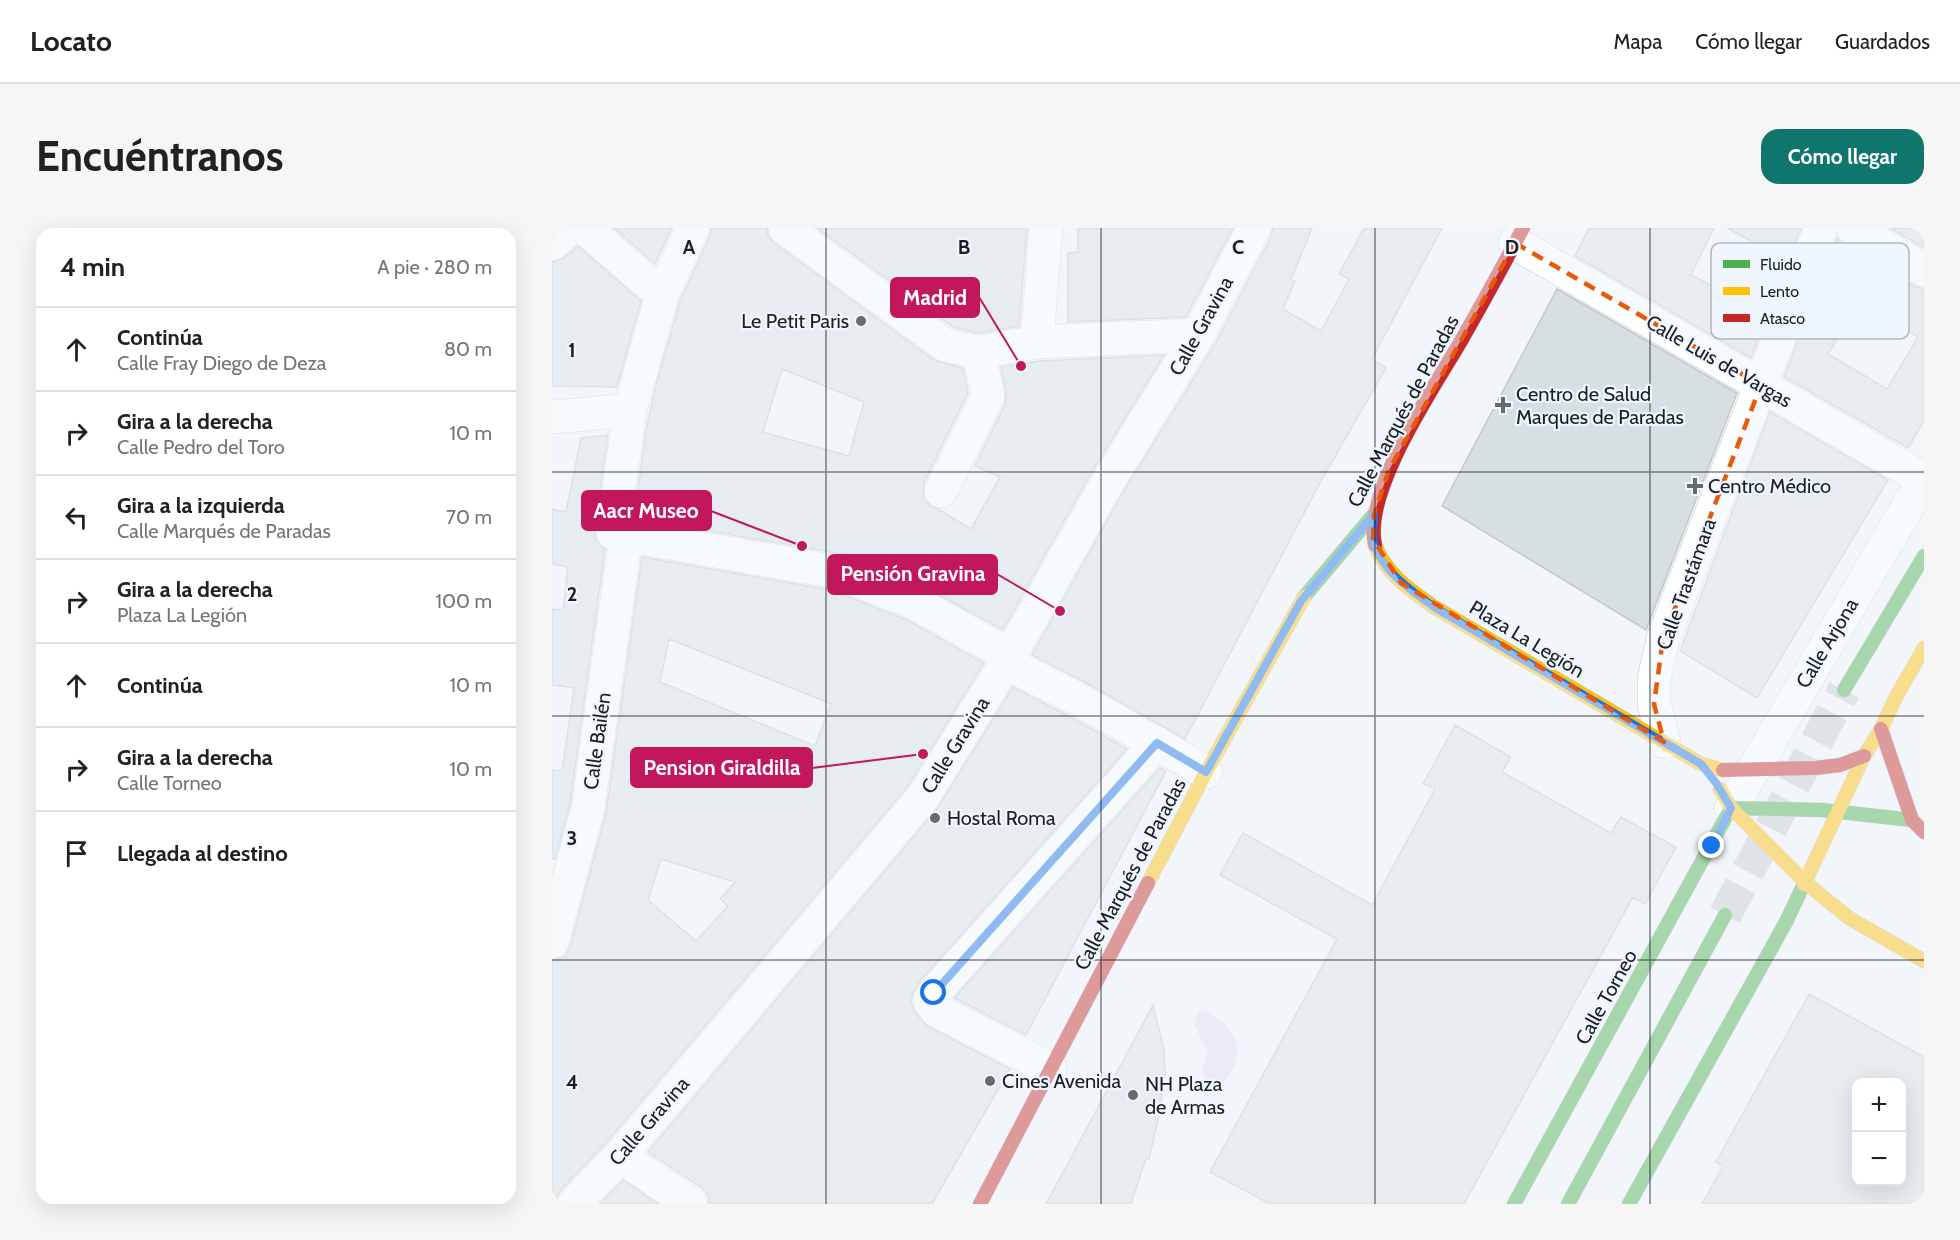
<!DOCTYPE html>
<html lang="es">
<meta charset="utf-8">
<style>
:root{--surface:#fff;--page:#f6f6f6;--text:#202124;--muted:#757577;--line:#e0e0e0;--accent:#0f766e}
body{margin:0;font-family:Cabin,sans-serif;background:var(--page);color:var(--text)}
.controls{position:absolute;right:18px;bottom:18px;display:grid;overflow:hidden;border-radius:12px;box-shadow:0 6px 24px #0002}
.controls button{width:54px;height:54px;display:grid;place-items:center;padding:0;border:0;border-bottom:2px solid var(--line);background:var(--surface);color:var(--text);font:30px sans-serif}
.stop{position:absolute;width:18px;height:18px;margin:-14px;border:4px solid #1a73e8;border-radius:50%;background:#fff}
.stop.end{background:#1a73e8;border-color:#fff;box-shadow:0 2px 6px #0008}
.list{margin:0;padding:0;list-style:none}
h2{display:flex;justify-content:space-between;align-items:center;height:78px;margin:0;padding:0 24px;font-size:26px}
h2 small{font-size:20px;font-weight:400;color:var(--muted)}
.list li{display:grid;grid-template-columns:39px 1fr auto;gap:18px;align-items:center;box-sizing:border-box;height:84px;padding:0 24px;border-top:2px solid var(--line)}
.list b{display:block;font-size:22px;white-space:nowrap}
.list p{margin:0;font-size:20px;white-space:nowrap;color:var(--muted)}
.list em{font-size:20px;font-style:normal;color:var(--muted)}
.icon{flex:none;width:33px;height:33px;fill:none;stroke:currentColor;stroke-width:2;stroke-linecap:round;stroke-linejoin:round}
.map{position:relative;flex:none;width:1372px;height:976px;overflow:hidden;border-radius:18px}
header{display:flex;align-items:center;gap:36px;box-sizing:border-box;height:84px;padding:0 30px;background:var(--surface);border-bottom:2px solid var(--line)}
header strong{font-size:28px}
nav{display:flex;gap:33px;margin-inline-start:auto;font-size:21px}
.intro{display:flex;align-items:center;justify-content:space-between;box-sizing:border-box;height:144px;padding:0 36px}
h1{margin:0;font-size:42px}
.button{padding:15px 27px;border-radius:18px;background:var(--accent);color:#fff;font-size:21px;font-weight:700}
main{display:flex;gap:36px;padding:0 36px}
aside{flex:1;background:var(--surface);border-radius:18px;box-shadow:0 6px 24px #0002}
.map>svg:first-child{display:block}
</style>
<header>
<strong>Locato</strong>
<nav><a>Mapa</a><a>Cómo llegar</a><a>Guardados</a></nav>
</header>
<div class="intro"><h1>Encuéntranos</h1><a class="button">Cómo llegar</a></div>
<main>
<aside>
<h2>4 min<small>A pie · 280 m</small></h2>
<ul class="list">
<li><svg class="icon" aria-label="ahead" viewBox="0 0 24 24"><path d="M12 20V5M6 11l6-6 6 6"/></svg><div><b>Continúa</b><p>Calle Fray Diego de Deza</p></div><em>80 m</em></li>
<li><svg class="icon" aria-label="right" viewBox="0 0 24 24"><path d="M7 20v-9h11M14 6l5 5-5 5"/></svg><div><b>Gira a la derecha</b><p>Calle Pedro del Toro</p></div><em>10 m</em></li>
<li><svg class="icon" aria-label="left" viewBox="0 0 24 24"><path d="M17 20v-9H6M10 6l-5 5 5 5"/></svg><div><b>Gira a la izquierda</b><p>Calle Marqués de Paradas</p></div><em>70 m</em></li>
<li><svg class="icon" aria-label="right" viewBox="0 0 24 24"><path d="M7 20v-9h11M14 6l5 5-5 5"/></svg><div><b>Gira a la derecha</b><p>Plaza La Legión</p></div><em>100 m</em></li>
<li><svg class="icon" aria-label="ahead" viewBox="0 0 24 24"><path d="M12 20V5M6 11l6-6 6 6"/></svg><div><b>Continúa</b></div><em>10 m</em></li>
<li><svg class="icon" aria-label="right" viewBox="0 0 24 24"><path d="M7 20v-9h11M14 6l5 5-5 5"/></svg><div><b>Gira a la derecha</b><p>Calle Torneo</p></div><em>10 m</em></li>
<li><svg class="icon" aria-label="arrive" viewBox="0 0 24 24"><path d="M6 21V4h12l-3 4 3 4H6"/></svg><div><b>Llegada al destino</b></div></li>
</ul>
</aside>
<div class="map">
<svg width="1372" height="976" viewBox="0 0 1372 976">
<rect width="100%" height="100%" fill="#f2f6fa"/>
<!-- green -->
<path fill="#e9ddf7" d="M654,783c10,4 23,16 28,25 9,16 -2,56 -26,46l-6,-10 5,-20 -13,-28 4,-12z"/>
<!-- building -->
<path fill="#d8dfe3" stroke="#c1c8cc" stroke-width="1.5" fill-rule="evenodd" d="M62,0h58l-17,36z
M159,0h56l1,8 6,7 160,117 29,8 5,25 -44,90 -1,16 9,8 6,2 33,20 29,-52 -25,-11 30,-62 1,-12 -5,-25 38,-6 125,-6 -74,120 -87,155 -77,-42 -83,-34 -209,-36 12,-87 10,-46 24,-84 30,-65zM230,141l82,33 -15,54 -86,-24z
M265,0h210l-8,98 -40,7 -26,-6z
M526,0h155l-47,89 -118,5v-69l10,-1z
M721,0h39l-21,52 4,1 -12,28 38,22 28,-52 -10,-5 25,-46h78l-70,131 14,9 -65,113 -136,258 -98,-56 -55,-28 90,-161 93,-150 56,-107z
M1037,0h125l-23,47 42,22 27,-51 -33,-18h74l-50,130 -176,-102z
M1338,0h34v20z
M1285,10l6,6 71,42 10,3v132l-16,27 -124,-71zM1309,73l57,36 -31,52 -59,-35z
M26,18l63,55 -24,86 -65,-1v-124l12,-4z
M1005,61l180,104 -91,237 -204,-124z
M1218,184l118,68 -131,218 -77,-47z
M56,207l-14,95 2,10 9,9 -35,255 -15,55 -3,-1v-88l10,1 12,-83 -22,-3v-76l11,1 5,-43 -16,-3v-55l14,3 15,-74z
M90,329l189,33 78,31 75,42 -76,123 -302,357 -46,48 -4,8v5h-4v-244h5l8,-4 5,-9 36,-134zM117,411l162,65 -16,42 -155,-64zM109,631l74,23 -15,17 8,7 -32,35 -48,-41z
M461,459l56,29 58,33 -207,232 -7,12 -2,9 3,9 13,15 83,43 -78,135h-222l-2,-9 -6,-7 -54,-36 289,-343z
M903,497l56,32 -9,15 109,61 10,-16 55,30 -31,57 -12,-7 -169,307h-194l-60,-32 127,-233 -117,-64 23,-42 129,72 63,-116 -12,-5z
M608,540l6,3 -140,264 -72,-37z
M1257,766l115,63v147h-222l21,-38 -7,-4zM1305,855h45v99h-45z
M601,777l11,44 1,26 -6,40 -10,44 -3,-1 -15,46h-85z
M71,952l35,24h-58z"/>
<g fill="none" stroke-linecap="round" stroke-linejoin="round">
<!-- primary-tunnel -->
<path stroke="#c7cbd0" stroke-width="33" stroke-dasharray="33 16" stroke-linecap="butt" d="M1173,687l119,-225"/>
<defs>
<path id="street" d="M33,0l77,67
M141,0l-31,67 -32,115 -17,123 223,39 81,32 81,45 8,14 72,36 128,73
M233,0l160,117 34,7 58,-10 161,-7
M1301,0l71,42
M963,15l408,236
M0,16l18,-16
M485,114l9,-114
M0,189l78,-7
M389,263l47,-95 -9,-44
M1112,514l-10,-38v-25l9,-40 158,-411
M1179,580l193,-329
M0,714l36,-134 38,-272
M498,841l-114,-59 -6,-9 4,-8 223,-250
M68,928l71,48
M22,976l46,-48 303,-359 83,-134 100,-178 92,-150 56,-107"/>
<path id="fast" d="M752,369l70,-83
M1292,462l80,-134
M1179,580l91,2 90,10
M962,976l217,-396
M1016,976l157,-289
M1077,976l157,-282 18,-38"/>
<path id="slow" d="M823,317c10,28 36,46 59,62l267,157 22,6
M1168,561l11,19 75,75 43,35 75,43
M596,655l58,-111 98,-175
M1252,656l60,-128 17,-27 15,-32 28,-49"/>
<path id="jam" d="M823,317c-12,-54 58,-156 86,-204 21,-37 42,-75 62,-113
M1329,501l31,91 12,12
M1171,542l92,-2 25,-3 24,-9
M428,976l168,-321"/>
</defs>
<!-- street casing -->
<use href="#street" stroke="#c2c7cd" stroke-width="34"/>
<!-- fast casing -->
<use href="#fast" stroke="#c2c7cd" stroke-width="15"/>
<!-- slow casing -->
<use href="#slow" stroke="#c2c7cd" stroke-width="15"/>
<!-- jam casing -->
<use href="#jam" stroke="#c2c7cd" stroke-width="15"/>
<!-- street -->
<use href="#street" stroke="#fdfefe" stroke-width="33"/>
<!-- fast -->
<use href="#fast" stroke="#4caf50" stroke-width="14"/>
<!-- slow -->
<use href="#slow" stroke="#ffc107" stroke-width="14"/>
<!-- jam -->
<use href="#jam" stroke="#c62828" stroke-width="14"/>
</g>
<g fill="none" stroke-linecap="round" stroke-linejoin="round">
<!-- route -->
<path stroke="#1a73e8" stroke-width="8" d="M382,765l223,-250 49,29 95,-171 73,-87c0,8 -2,17 -1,24 4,30 39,53 61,69l267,157 15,19 15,25 -19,38"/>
</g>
<!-- marked area -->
<path d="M0 0H1372V976H0ZM963,15l246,142 -98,254 -9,65 10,38 -263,-159 -28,-44 1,-25 15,-44z" fill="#f2f6fa" fill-opacity=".55" fill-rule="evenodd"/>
<path fill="none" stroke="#e8590c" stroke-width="4.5" stroke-dasharray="12 8" stroke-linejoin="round" d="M963,15l246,142 -98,254 -9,65 10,38 -263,-159 -28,-44 1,-25 15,-44z"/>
<!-- grid -->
<path fill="none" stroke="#1a1f27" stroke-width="1.5" stroke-opacity="0.55" d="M274,0v976M549,0v976M823,0v976M1098,0v976M0,244h1372M0,488h1372M0,732h1372"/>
<!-- markers -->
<g fill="#666a71" stroke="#eff6fe" stroke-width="2">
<circle cx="309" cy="93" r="6"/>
<path d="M948 168h6v6h6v6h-6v6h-6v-6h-6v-6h6z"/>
<path d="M1140 249h6v6h6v6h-6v6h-6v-6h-6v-6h6z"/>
<circle cx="383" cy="590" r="6"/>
<circle cx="438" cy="853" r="6"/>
<circle cx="581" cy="867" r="6"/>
</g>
<g text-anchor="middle" stroke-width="4.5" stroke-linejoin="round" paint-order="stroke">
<!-- poi labels -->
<g font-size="20" fill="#1a1f27" stroke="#eff6fe" text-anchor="start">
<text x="297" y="100" text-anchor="end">Le Petit Paris</text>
<text x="964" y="173">Centro de Salud<tspan x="964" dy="23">Marques de Paradas</tspan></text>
<text x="1156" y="265">Centro Médico</text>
<text x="395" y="597">Hostal Roma</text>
<text x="450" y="860">Cines Avenida</text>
<text x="593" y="863">NH Plaza<tspan x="593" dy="23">de Armas</tspan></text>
</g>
<!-- street labels -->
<g font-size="20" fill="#1a1f27" stroke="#eff6fe">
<text transform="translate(649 98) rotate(-61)" y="7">Calle Gravina</text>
<text transform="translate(1167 133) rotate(30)" y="7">Calle Luis de Vargas</text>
<text transform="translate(851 183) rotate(-62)" y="7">Calle Marqués de Paradas</text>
<text transform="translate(1134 356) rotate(-70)" y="7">Calle Trastámara</text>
<text transform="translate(975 411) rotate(31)" y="7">Plaza La Legión</text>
<text transform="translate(1275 415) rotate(-59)" y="7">Calle Arjona</text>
<text transform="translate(45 513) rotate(-82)" y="7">Calle Bailén</text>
<text transform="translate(403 517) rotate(-58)" y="7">Calle Gravina</text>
<text transform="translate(578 646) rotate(-62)" y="7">Calle Marqués de Paradas</text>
<text transform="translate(1054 769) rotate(-61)" y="7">Calle Torneo</text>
<text transform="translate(97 893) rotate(-49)" y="7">Calle Gravina</text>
</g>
</g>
<!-- legend -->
<rect x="1159" y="15" width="198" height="96" rx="9" fill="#eff6fe" stroke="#afb6be" stroke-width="1.5"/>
<rect x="1171" y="32" width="27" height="8" fill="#4caf50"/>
<rect x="1171" y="59" width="27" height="8" fill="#ffc107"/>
<rect x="1171" y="86" width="27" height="8" fill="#c62828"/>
<g font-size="16" fill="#1a1f27">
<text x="1208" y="42">Fluido</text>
<text x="1208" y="69">Lento</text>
<text x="1208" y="96">Atasco</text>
</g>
<g font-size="20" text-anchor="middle" font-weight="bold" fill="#1a1f27" stroke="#eff6fe" stroke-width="4.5" stroke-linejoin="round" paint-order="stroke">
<text x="137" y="26">A</text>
<text x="412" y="26">B</text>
<text x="686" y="26">C</text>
<text x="960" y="26">D</text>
<text x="20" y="129">1</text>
<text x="20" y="373">2</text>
<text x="20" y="617">3</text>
<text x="20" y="861">4</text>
</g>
<!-- callouts -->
<path fill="none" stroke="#c2185b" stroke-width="2" d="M469 138L427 69M250 318L159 283M508 383L445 346M371 526L260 540"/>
<g fill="#c2185b" stroke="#eff6fe" stroke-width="2">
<circle cx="469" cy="138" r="6"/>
<circle cx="250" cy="318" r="6"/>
<circle cx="508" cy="383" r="6"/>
<circle cx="371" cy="526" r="6"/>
</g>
<g fill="#c2185b" stroke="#c2185b" stroke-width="2">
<rect x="339" y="50" width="88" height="39" rx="6"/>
<rect x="30" y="263" width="129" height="39" rx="6"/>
<rect x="276" y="327" width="169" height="39" rx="6"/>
<rect x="79" y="520" width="181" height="39" rx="6"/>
</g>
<g font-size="21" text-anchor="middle" font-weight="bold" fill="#fff">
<text x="383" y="77">Madrid</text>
<text x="94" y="290">Aacr Museo</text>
<text x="361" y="353">Pensión Gravina</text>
<text x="170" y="547">Pension Giraldilla</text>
</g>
</svg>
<div class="controls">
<button>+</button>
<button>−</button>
</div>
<div class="stop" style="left:382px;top:765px"></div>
<div class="stop end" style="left:1160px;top:618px"></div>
</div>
</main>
